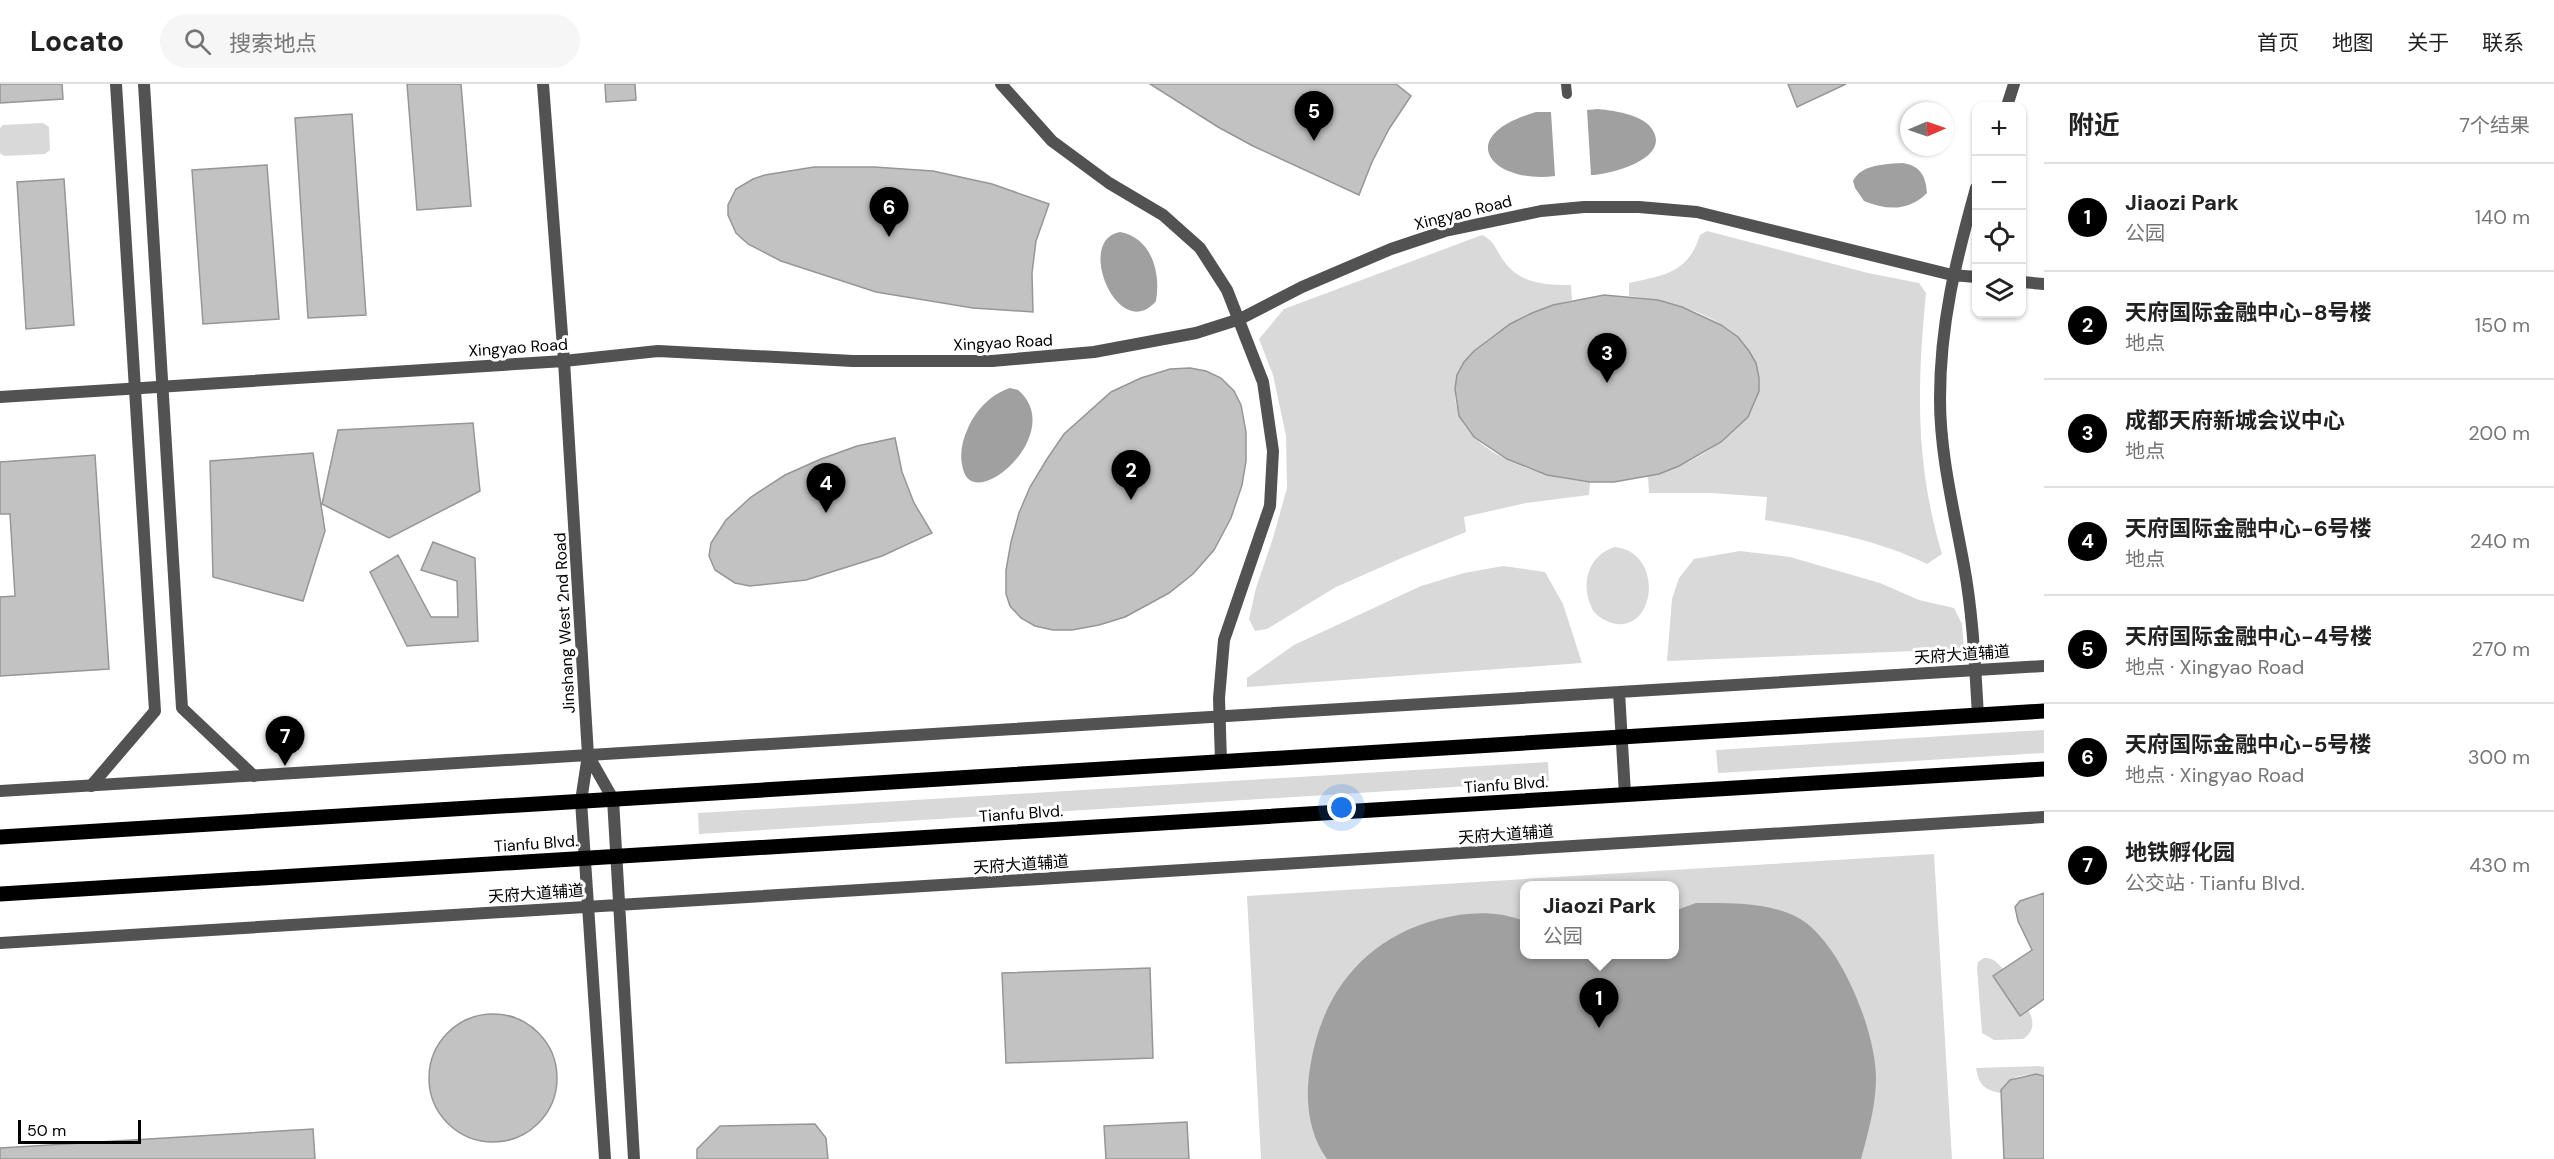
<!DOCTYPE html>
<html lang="zh">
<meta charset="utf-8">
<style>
:root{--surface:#fff;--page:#f6f6f6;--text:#222;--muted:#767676;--line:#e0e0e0;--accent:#000}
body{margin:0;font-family:"DM Sans","Noto Sans SC",sans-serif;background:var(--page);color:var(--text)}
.controls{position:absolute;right:18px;top:18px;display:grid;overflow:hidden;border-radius:12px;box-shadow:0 2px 4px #0004}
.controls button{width:54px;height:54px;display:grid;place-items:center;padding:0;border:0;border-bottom:2px solid var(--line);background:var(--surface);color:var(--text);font:30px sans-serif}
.compass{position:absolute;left:1900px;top:18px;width:54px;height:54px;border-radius:50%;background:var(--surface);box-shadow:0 2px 4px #0004;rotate:88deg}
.scale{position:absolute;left:18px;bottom:15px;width:123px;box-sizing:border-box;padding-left:6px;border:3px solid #000;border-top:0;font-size:16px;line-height:21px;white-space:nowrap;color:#000;-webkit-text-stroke:4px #fff;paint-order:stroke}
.you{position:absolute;left:1342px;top:724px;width:21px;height:21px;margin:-15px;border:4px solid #fff;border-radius:50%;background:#1a73e8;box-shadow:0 0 0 9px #1a73e833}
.badge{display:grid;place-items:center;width:39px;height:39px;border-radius:50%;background:var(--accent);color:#fff;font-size:20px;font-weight:700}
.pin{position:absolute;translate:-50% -50px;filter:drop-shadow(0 2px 3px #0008)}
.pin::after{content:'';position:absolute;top:32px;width:21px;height:18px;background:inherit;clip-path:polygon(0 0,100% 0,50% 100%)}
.popup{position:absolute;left:1520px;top:797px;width:159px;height:78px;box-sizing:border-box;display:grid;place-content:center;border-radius:12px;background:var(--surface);filter:drop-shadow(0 2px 4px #0005);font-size:20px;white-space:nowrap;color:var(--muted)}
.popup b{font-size:22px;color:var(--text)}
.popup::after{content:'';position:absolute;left:50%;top:100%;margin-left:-12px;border:12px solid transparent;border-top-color:var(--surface)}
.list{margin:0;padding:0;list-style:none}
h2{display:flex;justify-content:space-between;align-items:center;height:78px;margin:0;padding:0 24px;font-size:26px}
h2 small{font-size:20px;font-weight:400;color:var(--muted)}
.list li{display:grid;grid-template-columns:39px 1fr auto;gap:18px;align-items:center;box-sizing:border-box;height:108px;padding:0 24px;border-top:2px solid var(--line)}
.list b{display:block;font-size:22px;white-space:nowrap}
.list p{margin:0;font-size:20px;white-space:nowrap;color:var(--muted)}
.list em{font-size:20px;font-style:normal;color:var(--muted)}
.icon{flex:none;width:33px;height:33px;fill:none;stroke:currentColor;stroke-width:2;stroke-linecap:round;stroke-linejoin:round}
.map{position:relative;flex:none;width:2044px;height:1075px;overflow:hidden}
header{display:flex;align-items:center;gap:36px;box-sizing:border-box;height:84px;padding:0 30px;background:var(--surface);border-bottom:2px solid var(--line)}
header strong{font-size:28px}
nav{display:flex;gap:33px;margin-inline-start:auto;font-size:21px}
.search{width:420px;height:54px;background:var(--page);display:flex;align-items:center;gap:15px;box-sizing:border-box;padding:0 21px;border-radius:33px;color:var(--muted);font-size:22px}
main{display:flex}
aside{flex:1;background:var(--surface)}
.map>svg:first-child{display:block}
</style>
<header>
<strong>Locato</strong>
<div class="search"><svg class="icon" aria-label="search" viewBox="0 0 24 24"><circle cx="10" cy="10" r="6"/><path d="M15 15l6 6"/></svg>搜索地点</div>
<nav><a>首页</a><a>地图</a><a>关于</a><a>联系</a></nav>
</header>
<main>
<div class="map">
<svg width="2044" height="1075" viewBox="0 0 2044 1075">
<rect width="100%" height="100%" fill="#fff"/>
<!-- green -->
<path fill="#d9d9d9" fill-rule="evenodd" d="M43,39l6,4 1,23 -5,4 -41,2 -4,-3v-25l3,-3z
M1707,147l161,42 51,10 7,10c-9,94 -11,170 16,261l-15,10c-51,-25 -106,-34 -162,-44l2,-23 -55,-4h-63l-1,-17c29,-6 58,-21 81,-41 19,-16 31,-32 28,-58 -5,-57 -81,-75 -128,-81v-13c36,-8 59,-10 71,-48z
M1482,151c12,5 14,15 21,25 17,24 41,25 68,25l1,15c-27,7 -52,17 -75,33 -22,15 -42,33 -42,61 1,60 87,83 135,88l-1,13 -63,8 -62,14 2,15 -62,25 -68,30 -69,42 -12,2 -6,-12 7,-31 17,-50 14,-50 -1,-52 -13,-61 -14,-36 25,-30z
M1615,463c50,5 41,88 -3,76 -9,-3 -18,-8 -21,-17 -11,-24 -1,-52 24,-59z
M1740,467l50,6 90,26 39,17 35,8 8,16 2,25 -297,12 5,-62 7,-21 15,-19z
M1503,482l42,6 18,32 19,59 -335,24v-9l47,-33 127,-59 43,-13z
M2044,646v23l-326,20 -2,-23z
M1548,678l1,19 -850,53 -1,-21z
M1934,770l18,305h-691l-14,-263zM1524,802h150v68h-150z
M1984,874c9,-1 14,5 19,11l-9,7 25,39 9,-5c7,11 6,22 -5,29l-29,1 -12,-7 -5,-65 1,-6z
M2039,982l5,1v9c-16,-3 -39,-1 -43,17 -17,-3 -22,-8 -25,-25z"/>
<!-- water -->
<path fill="#a0a0a0" d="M1598,25c18,2 51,6 57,26 9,26 -48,40 -64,40l-4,-65z
M1536,28h15l4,64c-64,8 -103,-40 -19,-64z
M1903,79c18,3 23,14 24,30 -19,19 -41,17 -63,8l-9,-13 -2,-7c8,-17 34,-17 50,-18z
M1120,148c32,6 41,41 36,69 -37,44 -82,-61 -36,-69z
M1010,304l8,2c50,42 -44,125 -55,79 -4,-14 -1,-28 5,-41 8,-18 23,-34 42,-40z
M1696,819c32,0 69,-1 99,13 44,21 81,115 81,162 0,27 -8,55 -15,81h-534c-19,-26 -22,-60 -17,-91 11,-75 55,-130 129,-149 27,-7 58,-9 85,2v33h150v-43z"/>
<!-- building -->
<path fill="#c2c2c2" stroke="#969696" stroke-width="1.5" d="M0,0h62l1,15 -63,4z
M407,0h54l10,122 -54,4z
M605,0h30l1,16 -30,2z
M1150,0h246l15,12 -22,33 -17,33 -13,33 -106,-49 -35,-19z
M1788,0h58l-49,23z
M352,30l14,201 -58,3 -13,-200z
M267,81l12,154 -76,5 -11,-154z
M814,83h60l59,4 59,13 57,20 -13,37 -4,32 1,39 -60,-4 -97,-16 -95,-31 -33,-17 -12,-11 -8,-18v-10l8,-16 17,-10 12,-4z
M64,95l10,146 -48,4 -9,-147z
M1604,211l54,5 24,7 39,18 17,12 11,14 7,12 3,15v13l-11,26 -27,25 -42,24 -20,8 -45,8h-24l-43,-7 -40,-16 -33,-22 -15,-21 -4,-27 2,-14 7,-13 10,-11 36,-27 22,-11 21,-8z
M1190,284l16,3 15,7 13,13 7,14 5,27v29l-4,24 -11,33 -17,32 -21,24 -24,19 -44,24 -26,8 -27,5h-19l-18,-4 -14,-8 -11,-12 -4,-12v-24l5,-28 8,-29 11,-26 17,-28 17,-25 47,-42 30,-14 29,-9z
M473,339l7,68 -91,47 -67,-34 16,-74z
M895,354l7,34 12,31 18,30 -50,23 -76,24 -56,6 -15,-3 -20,-13 -6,-14 2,-13 15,-23 25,-23 34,-22 36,-16 36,-13z
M313,369l12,78 -22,70 -90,-24 -3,-116z
M95,371l14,214 -109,7v-79l15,-1 -5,-82h-10v-52z
M433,458l42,16 3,83 -71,5 -37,-74 28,-17 33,62h27l-1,-36 -36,-11z
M2044,809v106l-24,17 -27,-40 39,-26 -14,-29 -3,-14 5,-6z
M1150,884l3,90 -147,5 -4,-90z
M429 994a64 64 0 1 1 128 0a64 64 0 1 1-128 0Z
M2036,990l8,2v83h-40l-3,-69 9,-10z
M1187,1038l2,37h-83l-2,-33z
M815,1040l11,14 2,21h-131v-10l23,-23z
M313,1045l2,30h-315v-11z"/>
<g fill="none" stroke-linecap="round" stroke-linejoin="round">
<!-- pedestrian -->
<path stroke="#525252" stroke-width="10" d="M1566,0l1,10"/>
<!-- minor -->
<path stroke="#525252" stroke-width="12" d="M144,0l38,624 72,68
M1001,0l51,57 57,42 54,32 37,33 27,42 36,92 10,69 -3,55 -46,134 -5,58 2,64
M2007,22l7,-22
M1976,104c-20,72 -36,135 -36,211 0,56 14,111 24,167 9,49 11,99 14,150
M2022,198l22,2
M564,277l94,-10 195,10h139l102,-9 102,-19 44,-14 62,-32 89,-38 54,-18 96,-20 43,-4h55l58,5 255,63 24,2
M91,702l64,-75 -39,-627"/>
<!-- tertiary -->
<path stroke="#525252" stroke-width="12" d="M543,0l21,277 24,394 -7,46 24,358
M0,313l564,-36
M1619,608l6,102
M588,671l25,44 21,360
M0,707l2044,-125
M0,859l2044,-126"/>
<!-- primary -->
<path stroke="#000" stroke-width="15" d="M0,753l2044,-126
M0,810l2044,-125"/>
</g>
<g text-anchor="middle" stroke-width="6" stroke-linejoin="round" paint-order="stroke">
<!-- street labels -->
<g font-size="16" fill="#000" stroke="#fff">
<text transform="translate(1463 128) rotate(-14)" y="6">Xingyao Road</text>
<text transform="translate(1003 258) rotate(-3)" y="6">Xingyao Road</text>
<text transform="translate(518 263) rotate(-4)" y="6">Xingyao Road</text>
<text transform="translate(564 539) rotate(-93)" y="6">Jinshang West 2nd Road</text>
<text transform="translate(1962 570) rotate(-4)" y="6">天府大道辅道</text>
<text transform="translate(1506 700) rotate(-4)" y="6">Tianfu Blvd.</text>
<text transform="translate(1021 729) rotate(-4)" y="6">Tianfu Blvd.</text>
<text transform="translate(1506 750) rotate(-4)" y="6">天府大道辅道</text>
<text transform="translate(536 759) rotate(-4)" y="6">Tianfu Blvd.</text>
<text transform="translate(1021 780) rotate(-4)" y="6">天府大道辅道</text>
<text transform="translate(536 809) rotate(-4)" y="6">天府大道辅道</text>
</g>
</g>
</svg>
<div class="controls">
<button>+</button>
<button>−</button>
<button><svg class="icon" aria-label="locate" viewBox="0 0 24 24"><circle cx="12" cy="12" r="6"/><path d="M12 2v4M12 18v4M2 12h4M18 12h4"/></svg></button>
<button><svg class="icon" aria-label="layers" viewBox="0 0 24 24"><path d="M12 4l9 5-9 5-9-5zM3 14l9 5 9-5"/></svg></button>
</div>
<svg class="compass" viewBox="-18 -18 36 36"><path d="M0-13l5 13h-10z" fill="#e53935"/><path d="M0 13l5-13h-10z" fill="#767676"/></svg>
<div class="scale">50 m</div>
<div class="you"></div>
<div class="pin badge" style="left:1599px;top:944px">1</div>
<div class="popup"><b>Jiaozi Park</b>公园</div>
<div class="pin badge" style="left:1131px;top:416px">2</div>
<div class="pin badge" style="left:1607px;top:299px">3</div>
<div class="pin badge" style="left:826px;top:429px">4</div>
<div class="pin badge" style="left:1314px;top:57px">5</div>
<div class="pin badge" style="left:889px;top:153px">6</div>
<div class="pin badge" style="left:285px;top:682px">7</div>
</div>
<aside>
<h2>附近<small>7个结果</small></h2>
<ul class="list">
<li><span class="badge">1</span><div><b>Jiaozi Park</b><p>公园</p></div><em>140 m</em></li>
<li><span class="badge">2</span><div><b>天府国际金融中心-8号楼</b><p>地点</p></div><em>150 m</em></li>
<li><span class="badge">3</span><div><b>成都天府新城会议中心</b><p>地点</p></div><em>200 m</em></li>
<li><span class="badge">4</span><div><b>天府国际金融中心-6号楼</b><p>地点</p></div><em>240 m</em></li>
<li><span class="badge">5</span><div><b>天府国际金融中心-4号楼</b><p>地点 · Xingyao Road</p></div><em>270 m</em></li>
<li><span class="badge">6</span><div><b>天府国际金融中心-5号楼</b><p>地点 · Xingyao Road</p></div><em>300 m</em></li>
<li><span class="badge">7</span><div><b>地铁孵化园</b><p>公交站 · Tianfu Blvd.</p></div><em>430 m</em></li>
</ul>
</aside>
</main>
